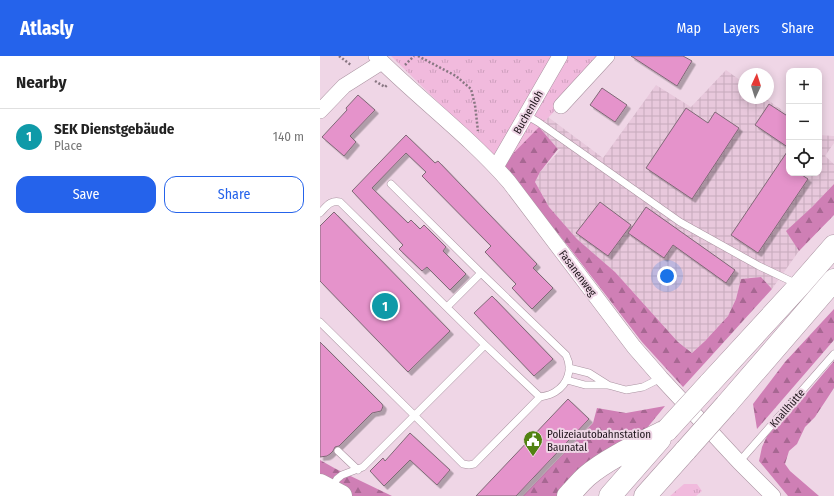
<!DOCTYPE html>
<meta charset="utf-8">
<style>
:root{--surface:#fff;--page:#f2f2f2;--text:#222;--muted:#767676;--line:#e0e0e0;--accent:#2563eb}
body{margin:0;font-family:"Fira Sans Condensed",sans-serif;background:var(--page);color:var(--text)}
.controls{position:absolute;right:12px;top:12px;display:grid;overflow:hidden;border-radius:8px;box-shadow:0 2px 10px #0003}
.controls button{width:36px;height:36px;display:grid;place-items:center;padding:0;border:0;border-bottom:1px solid var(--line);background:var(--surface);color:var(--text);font:20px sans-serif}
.compass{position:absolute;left:418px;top:12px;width:36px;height:36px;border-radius:50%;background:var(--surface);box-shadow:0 2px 10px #0003;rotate:4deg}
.you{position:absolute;left:347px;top:220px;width:14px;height:14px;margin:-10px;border:3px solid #fff;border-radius:50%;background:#1a73e8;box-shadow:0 0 0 6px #1a73e833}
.badge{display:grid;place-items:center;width:26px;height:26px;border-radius:50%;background:var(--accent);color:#fff;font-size:13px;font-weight:700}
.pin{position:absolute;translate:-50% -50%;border:2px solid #fff;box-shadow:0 1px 4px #0006}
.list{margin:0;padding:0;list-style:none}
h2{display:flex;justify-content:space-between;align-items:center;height:52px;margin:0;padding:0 16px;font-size:17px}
h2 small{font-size:13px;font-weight:400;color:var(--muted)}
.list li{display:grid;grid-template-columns:26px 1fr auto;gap:12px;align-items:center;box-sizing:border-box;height:56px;padding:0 16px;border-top:1px solid var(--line)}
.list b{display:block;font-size:15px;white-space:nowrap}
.list p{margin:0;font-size:13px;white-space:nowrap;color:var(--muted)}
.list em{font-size:13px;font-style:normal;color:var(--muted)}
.actions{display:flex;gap:8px;padding:12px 16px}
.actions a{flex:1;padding:9px 0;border:1px solid var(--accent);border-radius:12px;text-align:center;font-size:14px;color:var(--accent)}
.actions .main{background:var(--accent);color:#fff}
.icon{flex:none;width:22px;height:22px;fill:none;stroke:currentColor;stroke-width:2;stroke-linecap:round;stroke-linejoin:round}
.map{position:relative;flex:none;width:514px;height:440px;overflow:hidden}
header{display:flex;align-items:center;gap:24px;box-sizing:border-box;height:56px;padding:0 20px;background:var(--accent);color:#fff}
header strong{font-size:19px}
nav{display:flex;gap:22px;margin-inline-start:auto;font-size:14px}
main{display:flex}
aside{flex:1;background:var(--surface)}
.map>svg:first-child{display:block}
</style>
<header>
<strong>Atlasly</strong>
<nav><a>Map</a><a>Layers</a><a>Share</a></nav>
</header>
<main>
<aside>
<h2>Nearby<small></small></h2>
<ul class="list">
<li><span class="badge" style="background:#0f9aa8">1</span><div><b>SEK Dienstgebäude</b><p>Place</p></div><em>140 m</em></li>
</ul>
<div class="actions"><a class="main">Save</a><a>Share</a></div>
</aside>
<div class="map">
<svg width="514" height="440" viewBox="0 0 514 440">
<defs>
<pattern id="industrial-grid" width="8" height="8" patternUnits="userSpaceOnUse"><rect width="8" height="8" fill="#e8c8dc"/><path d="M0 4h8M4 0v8" fill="none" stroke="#c7abbc"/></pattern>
<pattern id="grass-tufts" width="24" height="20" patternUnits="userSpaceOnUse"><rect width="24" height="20" fill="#f1badd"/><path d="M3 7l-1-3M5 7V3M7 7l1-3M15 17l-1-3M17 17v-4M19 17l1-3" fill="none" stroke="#ce9fbd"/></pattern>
<pattern id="forest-firs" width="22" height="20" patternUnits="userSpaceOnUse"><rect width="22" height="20" fill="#cf7fb5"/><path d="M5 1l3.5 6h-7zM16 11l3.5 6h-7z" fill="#a76792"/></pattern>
<filter id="shadow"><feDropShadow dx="3.5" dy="3.5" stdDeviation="0" flood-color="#0004"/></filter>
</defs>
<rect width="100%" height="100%" fill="#efd6e6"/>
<!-- industrial -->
<path fill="url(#industrial-grid)" d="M406,14l18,13v15h21l24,17v58h30v-38l15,1v7l-9,13 9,8v20l-22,23 -25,24 12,20 -27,38 -11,-12 -20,2 -5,20 -8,17 -26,28 -10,9 -14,-11 -63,-70 -38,-33 -28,-32 -14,-25 5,-10 21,-23h-3l-19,-22 9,-10 55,41 53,-73 35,22z"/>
<!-- grass -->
<path fill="url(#grass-tufts)" d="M71,0h215l-74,79 -30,30z
M364,428h13l5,7 -6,5h-26z"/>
<!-- forest -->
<path fill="url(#forest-firs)" d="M219,71l19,22 -18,23 -5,10 14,25 28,32 38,33 63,70 14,11 13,-12 23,-25 8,-17 5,-20 20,-2 11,12 -89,98 -41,-45 -74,-96 -66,-81z
M514,128v31l-35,36 -13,-20 26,-24z
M514,253v31l-77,89 -4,-25 32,-42z
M514,305v27l-19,29 -10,10 -8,17 -8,7 -4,13 5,7 29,25h-31l-29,-35 3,-14 5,-11 34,-36z
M345,350l-23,28 -67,44 -18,18h-34l70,-73 4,-15 29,5z
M0,404l16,9 56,27h-43l-29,-15z"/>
<!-- building -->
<path fill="#e593cb" stroke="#806977" filter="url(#shadow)" d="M311,0h52l9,5 -15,25z
M282,32l25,17 -12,17 -25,-17z
M38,39l17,15 -25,26 6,6 -12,14 -22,-19 25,-27 -1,-2z
M449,48l20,13v31l-34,-23z
M366,52l22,15 7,-11 24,16 -47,71 -46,-31z
M86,79l29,28 3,-2 99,103 -4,4 20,20 -21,21 -20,-21 4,-4 -31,-32 6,-6 -69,-70 4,-4 -20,-19 -34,35 36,35 3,-3 9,9 4,-4 22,22 -3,4 23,23 -16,16 -23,-23 -5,4 -23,-22 4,-4 -51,-54z
M469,93v24h10l9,6 -50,74 -27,-18z
M280,146l31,23 -23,31 -32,-23z
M326,151l89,63 -9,13 -53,-38 -9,13 -36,-25z
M14,156l116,119 -42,41 -88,-91v-55z
M172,240l61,63 -19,17 -60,-63z
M0,286l62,62 1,2 -1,3 -1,2 -9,2 -33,33 -4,1 -2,4 -3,3 -3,2 -7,1z
M248,343l21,20 -73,77h-40z
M90,377l40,37 -13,15 -27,-25 -26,26 -14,-15 13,-13 2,3z"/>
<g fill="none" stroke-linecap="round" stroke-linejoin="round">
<defs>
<path id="service" d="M206,59l12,7 142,100 79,44 38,18
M0,157c7,-7 10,-13 20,-11l145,143 55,52
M127,251l34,-34
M0,266l95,94 48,48 6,1 5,-1 66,-67c5,-1 11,-2 15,-5 13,-8 18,-23 11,-37l-85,-82 -90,-89
M249,312l20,5 19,12
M247,324l18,5h23l18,5 17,-3 18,-9
M18,395l20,19
M419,406l95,-108
M12,432l5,-9 5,-4 21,-8 122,-122"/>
<path id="minor" d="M56,0c43,43 93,80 133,126l125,165 27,31 78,84 34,34
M241,50l46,-50
M0,55l24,-25 38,-24
M176,111l64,-111"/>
<path id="motorway" d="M389,328l91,-99 34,-39
M406,349l108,-125
M0,429l21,11
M248,440c6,-6 12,-14 19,-20 21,-18 55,-33 80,-46
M290,440l50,-57
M325,440l41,-46"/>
</defs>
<!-- service casing -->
<use href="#service" stroke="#aa93a1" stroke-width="8"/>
<!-- minor casing -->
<use href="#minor" stroke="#aa93a1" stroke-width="16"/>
<!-- motorway casing -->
<use href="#motorway" stroke="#aa93a1" stroke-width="23"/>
<!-- path -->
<path stroke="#887782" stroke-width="2.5" stroke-dasharray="2 2" stroke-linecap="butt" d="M19,0l12,9
M98,0l38,20 15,13 4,16 3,26
M85,9l9,-9
M55,25l10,6 3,-3"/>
<!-- service -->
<use href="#service" stroke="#fff" stroke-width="7"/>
<!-- minor -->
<use href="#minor" stroke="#fff" stroke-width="15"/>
<!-- motorway -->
<use href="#motorway" stroke="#fff" stroke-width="22"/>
<defs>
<path id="motorway-bridge" d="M347,374l42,-46
M366,394l40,-45"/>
</defs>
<!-- motorway-bridge casing -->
<use href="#motorway-bridge" stroke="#aa93a1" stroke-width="23" stroke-linecap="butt"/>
<!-- motorway-bridge -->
<use href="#motorway-bridge" stroke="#fff" stroke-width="22"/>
</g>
<!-- icons -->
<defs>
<symbol id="civic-pin" viewBox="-11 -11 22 30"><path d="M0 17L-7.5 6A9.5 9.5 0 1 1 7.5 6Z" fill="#518212" stroke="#efd6e6"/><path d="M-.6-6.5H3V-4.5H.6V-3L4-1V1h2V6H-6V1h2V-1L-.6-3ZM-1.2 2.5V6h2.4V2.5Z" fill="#fff"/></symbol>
</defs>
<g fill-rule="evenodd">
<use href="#civic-pin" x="202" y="373" width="22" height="30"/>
</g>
<g text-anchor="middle" stroke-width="4" stroke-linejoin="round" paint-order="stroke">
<!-- street labels -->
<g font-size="11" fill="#1d141a" stroke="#efd6e6">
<text transform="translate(208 56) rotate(-60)" y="4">Buchenloh</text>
<text transform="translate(258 217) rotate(53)" y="4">Fasanenweg</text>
<text transform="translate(467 352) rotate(-49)" y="4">Knallhütte</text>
</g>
<!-- poi labels -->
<g font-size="11" fill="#1d141a" stroke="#efd6e6" text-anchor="start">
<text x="227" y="382">Polizeiautobahnstation<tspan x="227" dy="13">Baunatal</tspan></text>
</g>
</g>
</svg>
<div class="controls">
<button>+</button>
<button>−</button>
<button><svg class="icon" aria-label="locate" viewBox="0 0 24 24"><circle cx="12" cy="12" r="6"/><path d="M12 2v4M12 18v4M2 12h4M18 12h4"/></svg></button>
</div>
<svg class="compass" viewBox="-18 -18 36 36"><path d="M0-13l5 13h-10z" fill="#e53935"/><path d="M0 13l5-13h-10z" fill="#767676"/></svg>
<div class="you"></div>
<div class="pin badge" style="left:65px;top:250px;background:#0f9aa8">1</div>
</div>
</main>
